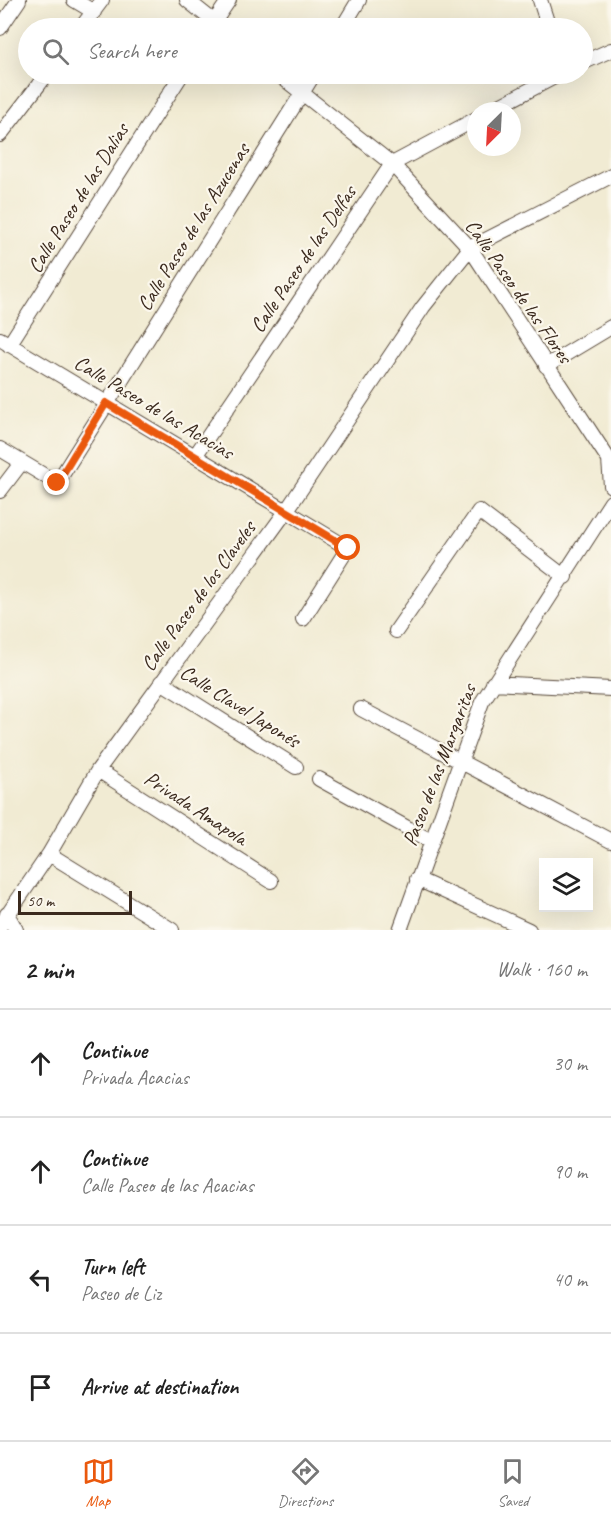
<!DOCTYPE html>
<meta charset="utf-8">
<style>
:root{--surface:#fff;--page:#f6f6f6;--text:#222;--muted:#767676;--line:#e0e0e0;--accent:#ea580c}
body{margin:0;font-family:Caveat,sans-serif;background:var(--page);color:var(--text)}
.controls{position:absolute;right:18px;bottom:18px;display:grid;overflow:hidden;border-radius:0px;box-shadow:0 6px 24px #0002}
.controls button{width:54px;height:54px;display:grid;place-items:center;padding:0;border:0;border-bottom:2px solid var(--line);background:var(--surface);color:var(--text);font:30px sans-serif}
.compass{position:absolute;left:467px;top:102px;width:54px;height:54px;border-radius:50%;background:var(--surface);box-shadow:0 6px 24px #0002;rotate:204deg}
.scale{position:absolute;left:18px;bottom:15px;width:114px;box-sizing:border-box;padding-left:6px;border:3px solid #3b2a1e;border-top:0;font-size:16px;line-height:21px;white-space:nowrap;color:#3b2a1e;-webkit-text-stroke:4px #fbf7ec;paint-order:stroke}
.stop{position:absolute;width:18px;height:18px;margin:-14px;border:4px solid #ea580c;border-radius:50%;background:#fff}
.stop.end{background:#ea580c;border-color:#fff;box-shadow:0 2px 6px #0008}
.list{margin:0;padding:0;list-style:none}
h2{display:flex;justify-content:space-between;align-items:center;height:78px;margin:0;padding:0 24px;font-size:26px}
h2 small{font-size:20px;font-weight:400;color:var(--muted)}
.list li{display:grid;grid-template-columns:39px 1fr auto;gap:18px;align-items:center;box-sizing:border-box;height:108px;padding:0 24px;border-top:2px solid var(--line)}
.list b{display:block;font-size:22px;white-space:nowrap}
.list p{margin:0;font-size:20px;white-space:nowrap;color:var(--muted)}
.list em{font-size:20px;font-style:normal;color:var(--muted)}
.icon{flex:none;width:33px;height:33px;fill:none;stroke:currentColor;stroke-width:2;stroke-linecap:round;stroke-linejoin:round}
.map{position:relative;flex:none;width:611px;height:930px;overflow:hidden}
.search{position:absolute;background:var(--surface);box-shadow:0 6px 24px #0002;left:18px;right:18px;top:18px;height:66px;display:flex;align-items:center;gap:15px;box-sizing:border-box;padding:0 21px;border-radius:33px;color:var(--muted);font-size:22px}
.sheet{height:510px;background:var(--surface)}
nav{display:flex;justify-content:space-around;align-items:center;box-sizing:border-box;height:84px;border-top:2px solid var(--line);background:var(--surface);font-size:16px;color:var(--muted)}
nav a{display:grid;justify-items:center;gap:3px}
nav .on{color:var(--accent)}
.map>svg:first-child{display:block}
</style>
<div class="map">
<svg width="611" height="930" viewBox="0 0 611 930">
<rect width="100%" height="100%" fill="#fbf7ec"/>
<filter id="ink" filterUnits="userSpaceOnUse"><feTurbulence type="fractalNoise" baseFrequency=".0167" numOctaves="2"/><feDisplacementMap in="SourceGraphic" scale="12" xChannelSelector="R" yChannelSelector="G"/><feConvolveMatrix kernelMatrix="1 2 1 2 8 2 1 2 1" color-interpolation-filters="sRGB"/></filter>
<filter id="wash" filterUnits="userSpaceOnUse"><feTurbulence type="fractalNoise" baseFrequency=".008" numOctaves="4" result="noise"/><feDisplacementMap in="SourceGraphic" scale="24" xChannelSelector="R" yChannelSelector="G"/><feGaussianBlur stdDeviation="1.35" result="paint"/><feColorMatrix in="noise" values="0 0 0 0 0 0 0 0 0 0 0 0 0 0 0 0 0 1.4 0 .05"/><feComposite in="paint" operator="in"/></filter>
<g filter="url(#wash)">
<rect width="100%" height="100%" fill="#f1ebd3"/>
</g>
<g filter="url(#ink)">
<g fill="none" stroke-linecap="round" stroke-linejoin="round">
<defs>
<path id="street" d="M74,0l20,12
M187,0l35,28
M540,0l9,28
M0,28l19,-28
M81,28l21,-28
M210,28l19,-28
M342,28l17,-28
M582,63l29,-13
M278,74l114,90 78,84 139,212 2,26
M490,111l70,-37
M0,135l47,-61
M0,339l348,209 -45,71
M9,345l173,-271
M546,366l65,-39
M0,449l57,34 257,-409
M195,456l197,-292 84,-45
M0,491l22,-29
M396,631l83,-120 86,66
M161,682l135,85
M493,683l118,6
M361,709l250,132
M98,770l173,111
M319,779l112,62
M49,854l123,76
M417,879l112,51
M7,914l9,16
M0,926l49,-72 49,-84 189,-260 136,-203 47,-59 141,-72
M400,930l82,-228 129,-200"/>
</defs>
<!-- street casing -->
<use href="#street" stroke="#564739" stroke-width="16"/>
<!-- street -->
<use href="#street" stroke="#fff" stroke-width="14"/>
</g>
</g>
<g fill="none" stroke-linecap="round" stroke-linejoin="round" filter="url(#ink)">
<!-- route -->
<path stroke="#ea580c" stroke-width="8" d="M57,483l49,-80 242,145"/>
</g>
<g text-anchor="middle" stroke-width="4.5" stroke-linejoin="round" paint-order="stroke">
<!-- street labels -->
<g font-size="21" fill="#3b2a1e" stroke="#fbf7ec">
<text transform="translate(78 198) rotate(-58)" y="7">Calle Paseo de las Dalias</text>
<text transform="translate(193 227) rotate(-58)" y="7">Calle Paseo de las Azucenas</text>
<text transform="translate(303 259) rotate(-56)" y="7">Calle Paseo de las Delfas</text>
<text transform="translate(519 291) rotate(55)" y="7">Calle Paseo de las Flores</text>
<text transform="translate(154 407) rotate(31)" y="7">Calle Paseo de las Acacias</text>
<text transform="translate(198 596) rotate(-54)" y="7">Calle Paseo de los Claveles</text>
<text transform="translate(240 706) rotate(32)" y="7">Calle Clavel Japonés</text>
<text transform="translate(439 765) rotate(-69)" y="7">Paseo de las Margaritas</text>
<text transform="translate(196 808) rotate(33)" y="7">Privada Amapola</text>
</g>
</g>
</svg>
<div class="controls">
<button><svg class="icon" aria-label="layers" viewBox="0 0 24 24"><path d="M12 4l9 5-9 5-9-5zM3 14l9 5 9-5"/></svg></button>
</div>
<svg class="compass" viewBox="-18 -18 36 36"><path d="M0-13l5 13h-10z" fill="#e53935"/><path d="M0 13l5-13h-10z" fill="#767676"/></svg>
<div class="scale">50 m</div>
<div class="stop" style="left:348px;top:548px"></div>
<div class="stop end" style="left:57px;top:483px"></div>
<div class="search"><svg class="icon" aria-label="search" viewBox="0 0 24 24"><circle cx="10" cy="10" r="6"/><path d="M15 15l6 6"/></svg>Search here</div>
</div>
<section class="sheet">
<h2>2 min<small>Walk · 160 m</small></h2>
<ul class="list">
<li><svg class="icon" aria-label="ahead" viewBox="0 0 24 24"><path d="M12 20V5M6 11l6-6 6 6"/></svg><div><b>Continue</b><p>Privada Acacias</p></div><em>30 m</em></li>
<li><svg class="icon" aria-label="ahead" viewBox="0 0 24 24"><path d="M12 20V5M6 11l6-6 6 6"/></svg><div><b>Continue</b><p>Calle Paseo de las Acacias</p></div><em>90 m</em></li>
<li><svg class="icon" aria-label="left" viewBox="0 0 24 24"><path d="M17 20v-9H6M10 6l-5 5 5 5"/></svg><div><b>Turn left</b><p>Paseo de Liz</p></div><em>40 m</em></li>
<li><svg class="icon" aria-label="arrive" viewBox="0 0 24 24"><path d="M6 21V4h12l-3 4 3 4H6"/></svg><div><b>Arrive at destination</b></div></li>
</ul>
</section>
<nav>
<a class="on"><svg class="icon" aria-label="map" viewBox="0 0 24 24"><path d="M3 6l6-2 6 2 6-2v14l-6 2-6-2-6 2zM9 4v14M15 6v14"/></svg>Map</a>
<a><svg class="icon" aria-label="directions" viewBox="0 0 24 24"><path d="M12 3l9 9-9 9-9-9zM9 14v-3h6M13 9l2 2-2 2"/></svg>Directions</a>
<a><svg class="icon" aria-label="saved" viewBox="0 0 24 24"><path d="M7 4h10v16l-5-4-5 4z"/></svg>Saved</a>
</nav>
